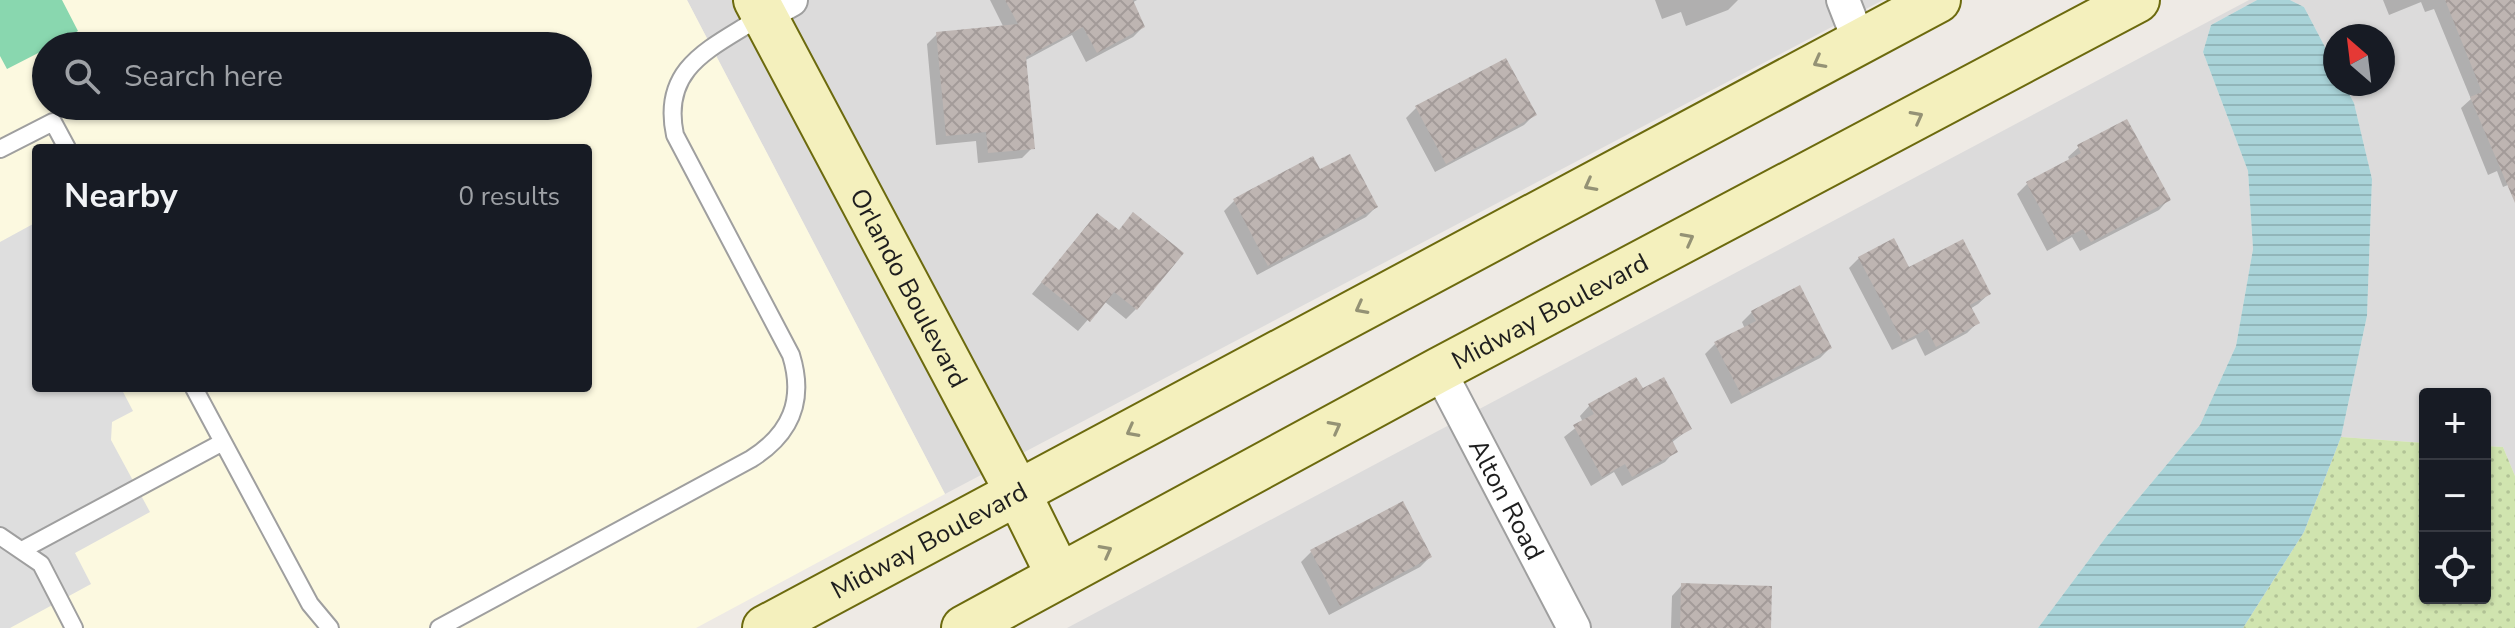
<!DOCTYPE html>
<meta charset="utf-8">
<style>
:root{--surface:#171b24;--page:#20242c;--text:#f1f3f6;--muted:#9ea1a6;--line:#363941}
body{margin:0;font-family:"Nunito Sans",sans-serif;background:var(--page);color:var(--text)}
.controls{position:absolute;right:24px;bottom:24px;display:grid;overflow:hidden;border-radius:8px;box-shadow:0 2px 6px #0004}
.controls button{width:72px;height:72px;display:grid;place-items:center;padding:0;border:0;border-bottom:2px solid var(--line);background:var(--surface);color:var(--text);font:40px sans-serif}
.compass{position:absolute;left:2323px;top:24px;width:72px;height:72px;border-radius:50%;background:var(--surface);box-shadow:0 2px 6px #0004;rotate:332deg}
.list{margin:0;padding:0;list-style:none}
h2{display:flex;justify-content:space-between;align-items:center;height:104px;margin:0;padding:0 32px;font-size:34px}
h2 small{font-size:26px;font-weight:400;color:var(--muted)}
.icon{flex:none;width:44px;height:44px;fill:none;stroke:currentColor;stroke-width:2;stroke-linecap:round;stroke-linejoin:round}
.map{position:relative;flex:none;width:2515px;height:628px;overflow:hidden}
.search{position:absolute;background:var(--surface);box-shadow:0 2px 6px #0004;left:32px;top:32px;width:560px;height:88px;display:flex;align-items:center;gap:20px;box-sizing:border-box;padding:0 28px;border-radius:44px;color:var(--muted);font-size:30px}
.panel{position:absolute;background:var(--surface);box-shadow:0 2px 6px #0004;left:32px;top:144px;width:560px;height:248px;border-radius:8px}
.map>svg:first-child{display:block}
</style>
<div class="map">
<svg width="2515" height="628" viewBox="0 0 2515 628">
<defs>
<pattern id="grass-dots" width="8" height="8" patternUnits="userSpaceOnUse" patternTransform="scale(2)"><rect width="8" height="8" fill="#d0e4af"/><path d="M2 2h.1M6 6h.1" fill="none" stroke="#b2c396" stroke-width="1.8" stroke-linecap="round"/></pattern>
<pattern id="water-rules" width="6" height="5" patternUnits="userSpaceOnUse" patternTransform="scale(2)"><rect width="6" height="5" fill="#a9d3d8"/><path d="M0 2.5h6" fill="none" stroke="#91b5b9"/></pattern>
<pattern id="building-cross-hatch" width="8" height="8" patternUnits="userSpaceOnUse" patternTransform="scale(2)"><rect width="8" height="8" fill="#beb5b2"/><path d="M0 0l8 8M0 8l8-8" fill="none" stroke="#a39b99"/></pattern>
</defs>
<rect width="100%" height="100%" fill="#eeeae5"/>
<!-- residential -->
<path fill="#dcdbdb" d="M687,0h1196l-938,494z
M2249,0h8l-46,25 -8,27 45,119 5,78 -17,97 -36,79 -94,112 -68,91h-971z
M2290,0h225v476l-12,-29 -18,-1v-52h-60v49l-84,-6 26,-121 5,-137 -18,-76 -10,-19h39v-48h-48v30l-31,-59z"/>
<!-- education -->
<path fill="#fcf9e0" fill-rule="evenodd" d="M0,0h687l258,494 -249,134h-696zM46,46h532v60h-532zM36,148h552v240h-552z"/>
<!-- grass -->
<path fill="url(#grass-dots)" d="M2341,437l84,6v155h60v-152l18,1 12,29v152h-272l61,-96z"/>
<!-- pitch -->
<path fill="#89d7af" d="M0,0h62l16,31 -27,15h-5v3l-39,20 -7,-13z"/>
<!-- parking -->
<path fill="#dedede" d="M33,224l3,5v159h85l12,23 -21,11 -1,18 39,72 -75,41 16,31 -81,44h-10v-386z"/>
<!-- water -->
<path fill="url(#water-rules)" d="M2257,0h33l14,7 31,59v18h9l10,19 18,76 -5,137 -26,121 -37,95 -61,96h-205l68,-91 94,-112 36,-79 17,-97 -5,-78 -45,-119 8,-27z"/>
<!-- shadow -->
<path fill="#0003" d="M990,0h147l-7,4 13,23 -10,10 -47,25 -14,-27 -48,26 8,87 -10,10 -44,5 -2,-22 -40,4 -9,-101 10,-10 67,-6z
M1655,0h83l-10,10 -42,16 -5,-14 -19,7z
M2383,0h132v182l-12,5 -6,-16 -9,4 -27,-67 10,-9 -37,-90 -9,3 -4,-10 -32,13z
M1416,108l118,7 -10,10 -89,47 -29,-54z
M2079,147l90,52 -10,11 -79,41 -8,-14 -25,14 -30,-57 10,-10 43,-23 -2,-4z
M1313,159l6,13 57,35 -10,10 -109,58 -33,-64 10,-10z
M1087,226l30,6 19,77 -10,10 -22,-18 -26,30 -46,-37z
M1859,258l130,36 -11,10 -8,5 7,14 -10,10 -42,23 -9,-18 -24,12 -43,-82z
M1752,312l78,36 -10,10 -89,46 -26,-50 10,-10 30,-15 -3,-7z
M1642,390l47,39 -18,14 4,8 -10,11 -43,24 -8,-14 -23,14 -27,-49 19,-15 -3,-6 10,-11z
M1311,552l119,5 -10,10 -91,48 -28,-53z
M1682,585l87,43h-98l1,-32z"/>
<!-- building -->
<path fill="url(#building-cross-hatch)" d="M1005,0h128l12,27 -48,26 -14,-26 -57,30 9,92 -47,4 -2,-21 -40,4 -10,-104 82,-8z
M2445,0h70v203l-45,-106 12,-5z
M1506,58l31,57 -91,49 -31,-58z
M2127,119l44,81 -80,42 -8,-13 -25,13 -32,-60 55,-29 -4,-8z
M1350,154l28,53 -110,59 -35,-67 80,-43 7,13z
M1133,212l51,41 -47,57 -23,-18 -24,30 -49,-40 56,-69 22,17z
M1894,238l15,29 54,-28 28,55 -21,11 10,18 -44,24 -9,-18 -24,13 -45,-85z
M1800,285l32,63 -90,48 -28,-54 42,-21 -5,-10z
M1636,377l7,11 21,-11 28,52 -20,11 6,12 -46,25 -7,-13 -23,13 -29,-52 21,-11 -6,-10z
M1403,501l29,56 -92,49 -30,-56z
M1681,583l91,3 -1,42h-91z"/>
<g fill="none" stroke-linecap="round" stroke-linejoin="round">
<defs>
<path id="lane" d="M0,149l53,-27 14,26
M194,388l116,216 20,24
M0,536l41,28 33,64
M22,550l201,-108
M439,628l312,-169c40,-25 54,-59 40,-104l-116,-220c-15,-70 40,-88 88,-120"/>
<g id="street">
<path d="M1843,0l16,41"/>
<path d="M764,15l27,-15"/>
<path id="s1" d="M1439,370l135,258"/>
</g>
<g id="secondary">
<path id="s2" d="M756,0l262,493 41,83"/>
<path id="s3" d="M765,628l1173,-628"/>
<path id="s4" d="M964,628l475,-258 698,-370"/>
</g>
</defs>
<!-- lane casing -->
<use href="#lane" stroke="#9f9f9f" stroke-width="20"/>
<!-- street casing -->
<use href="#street" stroke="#9f9f9f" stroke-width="36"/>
<!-- secondary casing -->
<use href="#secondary" stroke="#6c6a0e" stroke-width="48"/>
<!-- lane -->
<use href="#lane" stroke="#fff" stroke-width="16"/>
<!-- street -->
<use href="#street" stroke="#fff" stroke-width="32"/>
<!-- secondary -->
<use href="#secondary" stroke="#f4f0bd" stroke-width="44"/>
</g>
<!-- one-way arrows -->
<defs><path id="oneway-chevron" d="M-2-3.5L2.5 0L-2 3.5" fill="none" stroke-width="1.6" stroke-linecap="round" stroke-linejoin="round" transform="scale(2)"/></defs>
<g stroke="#949275">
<use href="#oneway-chevron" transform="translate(1819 62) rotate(152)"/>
<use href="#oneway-chevron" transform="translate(1917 117) rotate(-28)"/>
<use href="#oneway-chevron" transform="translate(1590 185) rotate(152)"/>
<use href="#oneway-chevron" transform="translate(1688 239) rotate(-28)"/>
<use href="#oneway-chevron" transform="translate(1361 308) rotate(152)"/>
<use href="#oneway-chevron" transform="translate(1335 427) rotate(-28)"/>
<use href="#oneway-chevron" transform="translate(1132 431) rotate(152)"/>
<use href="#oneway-chevron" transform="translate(1106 551) rotate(-28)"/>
</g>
<g text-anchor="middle" stroke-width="8" stroke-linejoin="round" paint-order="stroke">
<!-- street labels -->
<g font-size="26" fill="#1e1e1e" stroke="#fff">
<text dy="9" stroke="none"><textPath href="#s2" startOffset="326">Orlando Boulevard</textPath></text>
<text dy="9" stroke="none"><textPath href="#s4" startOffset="666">Midway Boulevard</textPath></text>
<text dy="9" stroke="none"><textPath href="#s1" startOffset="146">Alton Road</textPath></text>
<text dy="9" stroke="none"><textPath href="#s3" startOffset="186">Midway Boulevard</textPath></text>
</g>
</g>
</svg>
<div class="controls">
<button>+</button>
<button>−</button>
<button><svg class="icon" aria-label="locate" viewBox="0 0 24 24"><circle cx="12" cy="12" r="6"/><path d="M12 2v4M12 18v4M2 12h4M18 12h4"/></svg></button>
</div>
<svg class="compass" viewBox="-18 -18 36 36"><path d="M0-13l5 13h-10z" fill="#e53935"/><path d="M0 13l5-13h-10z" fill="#9ea1a6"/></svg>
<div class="search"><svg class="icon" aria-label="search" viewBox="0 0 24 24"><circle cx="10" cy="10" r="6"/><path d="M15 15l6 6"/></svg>Search here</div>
<section class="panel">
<h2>Nearby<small>0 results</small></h2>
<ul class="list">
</ul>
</section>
</div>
